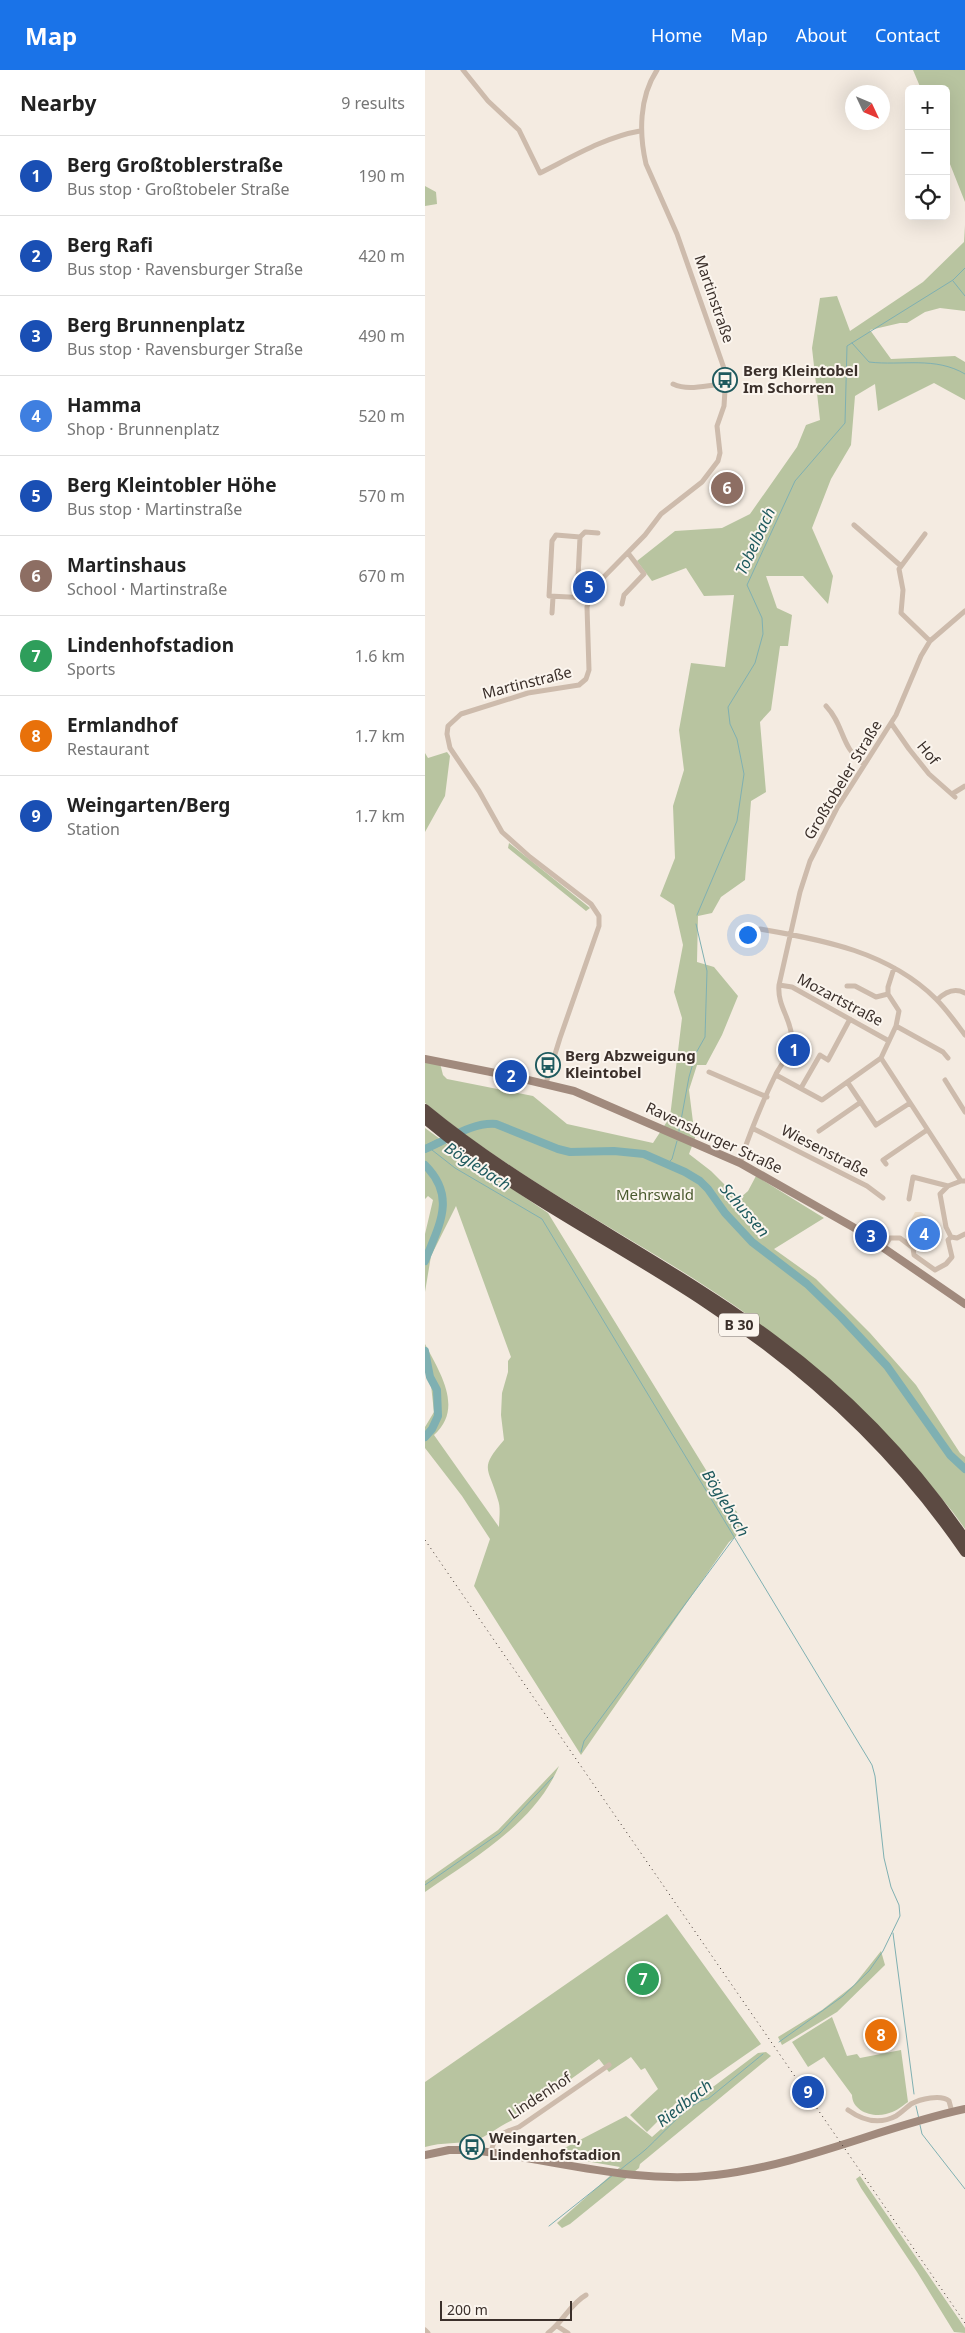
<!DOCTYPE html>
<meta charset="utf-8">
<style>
:root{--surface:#fff;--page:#f2f2f2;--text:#222;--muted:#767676;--line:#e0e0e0;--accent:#1a73e8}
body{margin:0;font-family:"Noto Sans",sans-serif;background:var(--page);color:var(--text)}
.controls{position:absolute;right:15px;top:15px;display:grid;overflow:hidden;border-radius:8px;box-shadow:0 5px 20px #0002}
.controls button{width:45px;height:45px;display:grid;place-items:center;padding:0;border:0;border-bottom:1px solid var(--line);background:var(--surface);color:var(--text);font:25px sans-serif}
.compass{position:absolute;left:420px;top:15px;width:45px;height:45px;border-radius:50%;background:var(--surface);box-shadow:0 5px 20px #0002;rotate:134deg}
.scale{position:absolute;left:15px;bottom:12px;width:132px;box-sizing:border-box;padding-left:5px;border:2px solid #3b302b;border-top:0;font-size:14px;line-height:18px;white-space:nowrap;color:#3b302b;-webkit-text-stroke:4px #fbf5ee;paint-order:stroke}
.you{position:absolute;left:322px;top:864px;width:18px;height:18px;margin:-12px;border:4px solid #fff;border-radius:50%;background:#1a73e8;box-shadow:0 0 0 8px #1a73e833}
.badge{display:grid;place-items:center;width:32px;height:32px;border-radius:50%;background:var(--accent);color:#fff;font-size:16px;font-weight:700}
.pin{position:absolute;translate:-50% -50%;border:2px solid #fff;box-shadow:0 1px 5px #0006}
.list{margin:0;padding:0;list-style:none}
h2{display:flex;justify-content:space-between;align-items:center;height:65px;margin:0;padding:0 20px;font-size:21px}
h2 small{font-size:16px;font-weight:400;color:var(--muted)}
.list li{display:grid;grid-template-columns:32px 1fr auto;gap:15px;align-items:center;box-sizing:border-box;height:80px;padding:0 20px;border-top:1px solid var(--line)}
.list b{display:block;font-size:19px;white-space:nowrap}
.list p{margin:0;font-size:16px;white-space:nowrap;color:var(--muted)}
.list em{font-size:16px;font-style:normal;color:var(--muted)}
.icon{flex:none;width:28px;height:28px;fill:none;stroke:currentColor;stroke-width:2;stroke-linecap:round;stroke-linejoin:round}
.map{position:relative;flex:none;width:540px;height:2263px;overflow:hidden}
header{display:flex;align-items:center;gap:30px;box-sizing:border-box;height:70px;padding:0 25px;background:var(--accent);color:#fff}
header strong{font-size:24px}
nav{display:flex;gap:28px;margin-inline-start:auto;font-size:18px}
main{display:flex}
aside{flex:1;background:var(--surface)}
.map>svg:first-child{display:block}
</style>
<header>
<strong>Map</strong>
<nav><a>Home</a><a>Map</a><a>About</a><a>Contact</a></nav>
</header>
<main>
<aside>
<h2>Nearby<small>9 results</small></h2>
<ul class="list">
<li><span class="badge" style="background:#1a4fb4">1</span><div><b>Berg Großtoblerstraße</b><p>Bus stop · Großtobeler Straße</p></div><em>190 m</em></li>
<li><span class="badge" style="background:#1a4fb4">2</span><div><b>Berg Rafi</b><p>Bus stop · Ravensburger Straße</p></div><em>420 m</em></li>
<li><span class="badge" style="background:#1a4fb4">3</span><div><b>Berg Brunnenplatz</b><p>Bus stop · Ravensburger Straße</p></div><em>490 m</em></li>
<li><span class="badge" style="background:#3f7fe0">4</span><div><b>Hamma</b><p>Shop · Brunnenplatz</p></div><em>520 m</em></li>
<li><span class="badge" style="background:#1a4fb4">5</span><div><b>Berg Kleintobler Höhe</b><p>Bus stop · Martinstraße</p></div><em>570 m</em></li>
<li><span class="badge" style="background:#8d6e63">6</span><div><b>Martinshaus</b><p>School · Martinstraße</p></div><em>670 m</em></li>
<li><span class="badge" style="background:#2e9e5b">7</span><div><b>Lindenhofstadion</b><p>Sports</p></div><em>1.6 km</em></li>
<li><span class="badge" style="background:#e8710a">8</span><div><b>Ermlandhof</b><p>Restaurant</p></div><em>1.7 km</em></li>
<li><span class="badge" style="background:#1a4fb4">9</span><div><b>Weingarten/Berg</b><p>Station</p></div><em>1.7 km</em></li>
</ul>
</aside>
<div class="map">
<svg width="540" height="2263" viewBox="0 0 540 2263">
<rect width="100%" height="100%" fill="#f4ebe1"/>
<!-- green -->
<path fill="#b8c4a0" d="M488,0h52v132l-19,-48v-65h-25z
M0,116l11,6 1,12 -12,2z
M540,155v86l-25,-3 -15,4 -18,11h-7l-30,7 21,29 64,-3 10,6v38l-31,-17 -56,28 -3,-27 -20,12 -4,49 -20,34 -19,49 21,48 -5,28 -25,-28h-37l11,32 15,7 -4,31h-8l-9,64 -11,12 6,70 -15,9 -6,79 -24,17 -9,16 -14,3 -1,46 17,5 24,29 -16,39 -16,30h-9l-8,25 6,48 -6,16 22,17 28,28 9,-8 8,-15 68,42 -50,31 42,30 54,54 46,52 44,68 5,4v72c-26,-39 -61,-70 -94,-103 -43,-41 -84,-84 -133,-118 -103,-71 -217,-125 -313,-205v-44l15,4 3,12 4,4 86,17 34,28 86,19 17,-26 12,-99 -8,-26 9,-47 -9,-40 -14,-9 15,-38 -2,-52 11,-36 -5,-40 12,-67 34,4 9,-72 -30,1 -18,-28 -34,13 -15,-20 38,-30 47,-3 28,-14 47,-67 9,-22 14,-5 -8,-72 8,-50 17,-2 13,35 73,-49 41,-40z
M307,422l1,13 -9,1 -1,-13z
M22,682l3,4 -5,40 -20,36v-79l3,5z
M84,773l81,65 -4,3 -78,-63z
M0,1058l37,27 86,58 174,283 15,16 4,20 -12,10 -148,213 -107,-169 16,-47 -28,-43 -37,-48v-21l9,-15 -3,-27 -6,-14v-27c15,29 39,64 9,91l65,92c0,-8 2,-19 -1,-27 -9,-33 -20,-30 6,-60l-3,-25 1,-22 6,-21v-11l3,-4 -55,-151 -25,50 -6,36v-58l8,-34 -5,-4 -3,3z
M134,1696c-24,57 -85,92 -134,126v-11l73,-51z
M242,1844l94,130 -85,59 -29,29 -17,-17 28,-26 -13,-21 -4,2 -10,-13 -22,15 -10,-13 -84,60c-13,5 -27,17 -39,21 -16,4 -34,2 -51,7v-65z
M456,1881l4,14 -48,47 -55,33 -4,-8 44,-27 32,-25z
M407,1947l15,39 10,-2 3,4 41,-8 7,52c-7,5 -13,10 -22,12 -13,4 -34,-3 -34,-19l-28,-38 -16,10 -16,-25z
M341,1982l5,4 -131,108 -1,4 -69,56 -8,4 -5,-5 63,-56 -69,-12 75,-39 26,21 33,-29 73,-55z
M435,2106l105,152v5l-11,-1 -37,-60 -56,-84 -5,-9z"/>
<!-- plaza -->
<path fill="#ecdcc8" d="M490,1142h6l9,6 1,17 3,6 -6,9 -8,-5v-3l6,-5v-8l-4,-1 -11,-8z"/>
<!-- water -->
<path fill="#7fb0b2" d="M12,1069l7,5 -19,9v-8z"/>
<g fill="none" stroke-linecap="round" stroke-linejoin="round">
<!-- stream -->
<path stroke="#7fb0b2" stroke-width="1" d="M528,211l12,15
M427,273l17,19c33,4 66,-6 96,12
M272,845l40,-94 7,-47 -7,-35 -7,-15 -2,-17 27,-44 8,-29 -1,-16 -15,-33 48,-104 50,-58 2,-77 106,-66 12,-12
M254,1061l10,-54 7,-24 9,-16 2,-66 -11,-47
M7,1080l23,18 87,51 330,546 3,11 9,82 7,29 8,18 1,11 -17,35 -14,20 -26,25 -64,46
M242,1094l5,-5 5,-18
M156,1682l3,-11 150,-203
M0,1815l75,-52 53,-56
M468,1863l21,161
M491,2036l3,13
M495,2055l2,9 43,55
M195,2100c8,-7 17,-13 25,-20 14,-12 46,-50 63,-51l55,-45
M124,2156l64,-51"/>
<!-- river -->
<path stroke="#7fb0b2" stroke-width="8" d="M0,1079c23,-9 46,-27 71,-25l62,25 12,3 44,-1 30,3 41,18 15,9 8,8 17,24 27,29 55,42 34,33 46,49 63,89 15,14
M0,1095c32,32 14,60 0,96
M0,1281l5,26 7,13 1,26 -6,13 -7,8"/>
<!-- street -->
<path stroke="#cdbbac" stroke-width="5" d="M38,0l25,31 31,29 21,43c32,-16 65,-36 100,-42
M248,314c17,8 36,0 54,0
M429,455l47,41
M500,464l-26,35 4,21 -2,23 29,28
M155,467l5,-5 13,1
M152,527l3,-60 -24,-2 -4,6 -3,55 40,2
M197,534l2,-9 20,-21 -16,-21
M127,543l1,-16
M401,636c19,20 14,41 38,58
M466,653l18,26 20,25 26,23
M527,724l13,-8
M335,859c64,11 129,23 176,70 11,11 20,24 29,36
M354,915l13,2 97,54
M422,916h8l21,11 12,-3
M512,930c8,-8 17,-13 28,-7
M471,956l47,26 5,6
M456,988l80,123h4
M284,1002l58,25
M351,1005l46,25 59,-42 15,-32 3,-15 -11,-17v-7l6,-19
M520,1010l20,32
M121,1013l14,-45 39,-112v-10l-8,-12 -61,-47 -28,-25 -23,-41 -29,-43 -3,-14 1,-8 13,-12 67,-21 51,-8 7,-6 3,-9 -2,-63 5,-18 53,-54 16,-21 41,-32 16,-21 2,-8 -3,-27 7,-20 2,-32 -49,-140 -31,-70c-7,-30 -7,-67 11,-94
M423,1013l28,42 34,-22
M376,1018l19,-33 8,5 22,-41
M329,1059l113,57 16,12
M394,1061l42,-29
M315,1093c8,-26 24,-65 36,-89 6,-11 16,-22 16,-34 0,-21 -15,-33 -13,-55l21,-93 10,-31 27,-53 59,-93 25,-59 9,-15 35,-30
M461,1094l-3,-4 44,-30
M484,1129l4,-22 35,9
M526,1167l6,1 8,-4
M459,1177l6,-9h10l13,10 1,7 21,15 11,-6 6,-7 -4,-17 3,-3 -5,-10 -6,-33 8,-8 13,-5
M423,2040c14,10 31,15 48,6 5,-3 10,-8 15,-12 9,-5 30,-10 38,-3l3,11
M66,2082c3,-16 13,-20 28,-25l90,-62
M132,2256l11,7
M0,2260l3,3
M123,2263c15,-11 22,-29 38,-38"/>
<!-- secondary -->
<path stroke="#a18a7d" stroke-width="8" d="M0,989l86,17 63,15 166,72 113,64 112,77
M0,2085l24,-5h23c81,9 161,35 244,25 86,-10 165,-48 249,-66"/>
<!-- highway -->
<path stroke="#5c4a42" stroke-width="10" d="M0,1039c108,89 237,148 350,232 73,54 138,122 190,198
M0,1049c86,73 188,122 281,184 102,67 190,148 259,249"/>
<!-- rail -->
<path stroke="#3b302b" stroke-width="1" stroke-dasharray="1 4" stroke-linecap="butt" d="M0,1470l540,783"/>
</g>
<!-- icons -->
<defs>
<symbol id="bus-ring" viewBox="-11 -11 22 22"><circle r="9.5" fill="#fbf5ee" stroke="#1f5a5e" stroke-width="1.5"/><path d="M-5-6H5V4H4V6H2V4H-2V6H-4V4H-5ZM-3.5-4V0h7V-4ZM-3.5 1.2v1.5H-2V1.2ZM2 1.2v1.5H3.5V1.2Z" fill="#1f5a5e"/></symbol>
</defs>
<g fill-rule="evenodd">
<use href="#bus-ring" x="286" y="296" width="28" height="28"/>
<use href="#bus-ring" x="109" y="981" width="28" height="28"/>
<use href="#bus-ring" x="33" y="2063" width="28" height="28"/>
</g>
<g text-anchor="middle" stroke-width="4" stroke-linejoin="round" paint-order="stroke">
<!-- shield labels -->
<rect fill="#fbf5ee" stroke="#756b66" stroke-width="1" x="294" y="1243.5" width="40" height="23" rx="4"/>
<g font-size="14" font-weight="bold" fill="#3b302b">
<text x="314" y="1260">B 30</text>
</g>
<!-- street labels -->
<g font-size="15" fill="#3b302b" stroke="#fbf5ee">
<text transform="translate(289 229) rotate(71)" y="5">Martinstraße</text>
<text transform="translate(102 613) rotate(-14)" y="5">Martinstraße</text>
<text transform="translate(503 683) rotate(51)" y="5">Hof</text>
<text transform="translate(418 710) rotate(-59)" y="5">Großtobeler Straße</text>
<text transform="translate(415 930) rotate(28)" y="5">Mozartstraße</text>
<text transform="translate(289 1068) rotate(25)" y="5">Ravensburger Straße</text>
<text transform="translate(400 1081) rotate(27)" y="5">Wiesenstraße</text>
<text transform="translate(115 2026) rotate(-33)" y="5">Lindenhof</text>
</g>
<!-- poi labels -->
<g font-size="15" font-weight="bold" fill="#3b302b" stroke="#fbf5ee" text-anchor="start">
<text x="318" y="306">Berg Kleintobel<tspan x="318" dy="17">Im Schorren</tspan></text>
<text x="140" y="991">Berg Abzweigung<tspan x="140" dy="17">Kleintobel</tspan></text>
<text x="64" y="2073">Weingarten,<tspan x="64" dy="17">Lindenhofstadion</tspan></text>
</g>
<!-- park labels -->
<g font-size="15" fill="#4a5a2e" stroke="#fbf5ee">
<text x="230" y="1130">Mehrswald</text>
</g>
<!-- water labels -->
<g font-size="16" font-style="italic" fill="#1f5a5e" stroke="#fbf5ee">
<text transform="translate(330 471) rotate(-65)" y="6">Tobelbach</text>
<text transform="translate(53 1096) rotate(33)" y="6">Böglebach</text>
<text transform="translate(320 1140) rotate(49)" y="6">Schussen</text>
<text transform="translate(301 1433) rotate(59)" y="6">Böglebach</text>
<text transform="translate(259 2033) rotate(-38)" y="6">Riedbach</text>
</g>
</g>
</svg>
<div class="controls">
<button>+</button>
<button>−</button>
<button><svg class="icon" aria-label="locate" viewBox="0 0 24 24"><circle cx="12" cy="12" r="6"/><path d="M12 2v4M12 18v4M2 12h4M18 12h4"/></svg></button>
</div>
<svg class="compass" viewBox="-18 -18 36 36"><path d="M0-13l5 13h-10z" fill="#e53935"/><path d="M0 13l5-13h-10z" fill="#767676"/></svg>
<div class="scale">200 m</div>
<div class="you"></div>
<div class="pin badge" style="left:369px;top:980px;background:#1a4fb4">1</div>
<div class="pin badge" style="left:86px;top:1006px;background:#1a4fb4">2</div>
<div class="pin badge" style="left:446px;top:1166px;background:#1a4fb4">3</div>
<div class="pin badge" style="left:499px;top:1164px;background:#3f7fe0">4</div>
<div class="pin badge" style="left:164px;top:517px;background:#1a4fb4">5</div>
<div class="pin badge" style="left:302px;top:418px;background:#8d6e63">6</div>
<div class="pin badge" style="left:218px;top:1909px;background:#2e9e5b">7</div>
<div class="pin badge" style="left:456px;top:1965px;background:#e8710a">8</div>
<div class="pin badge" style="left:383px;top:2022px;background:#1a4fb4">9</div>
</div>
</main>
